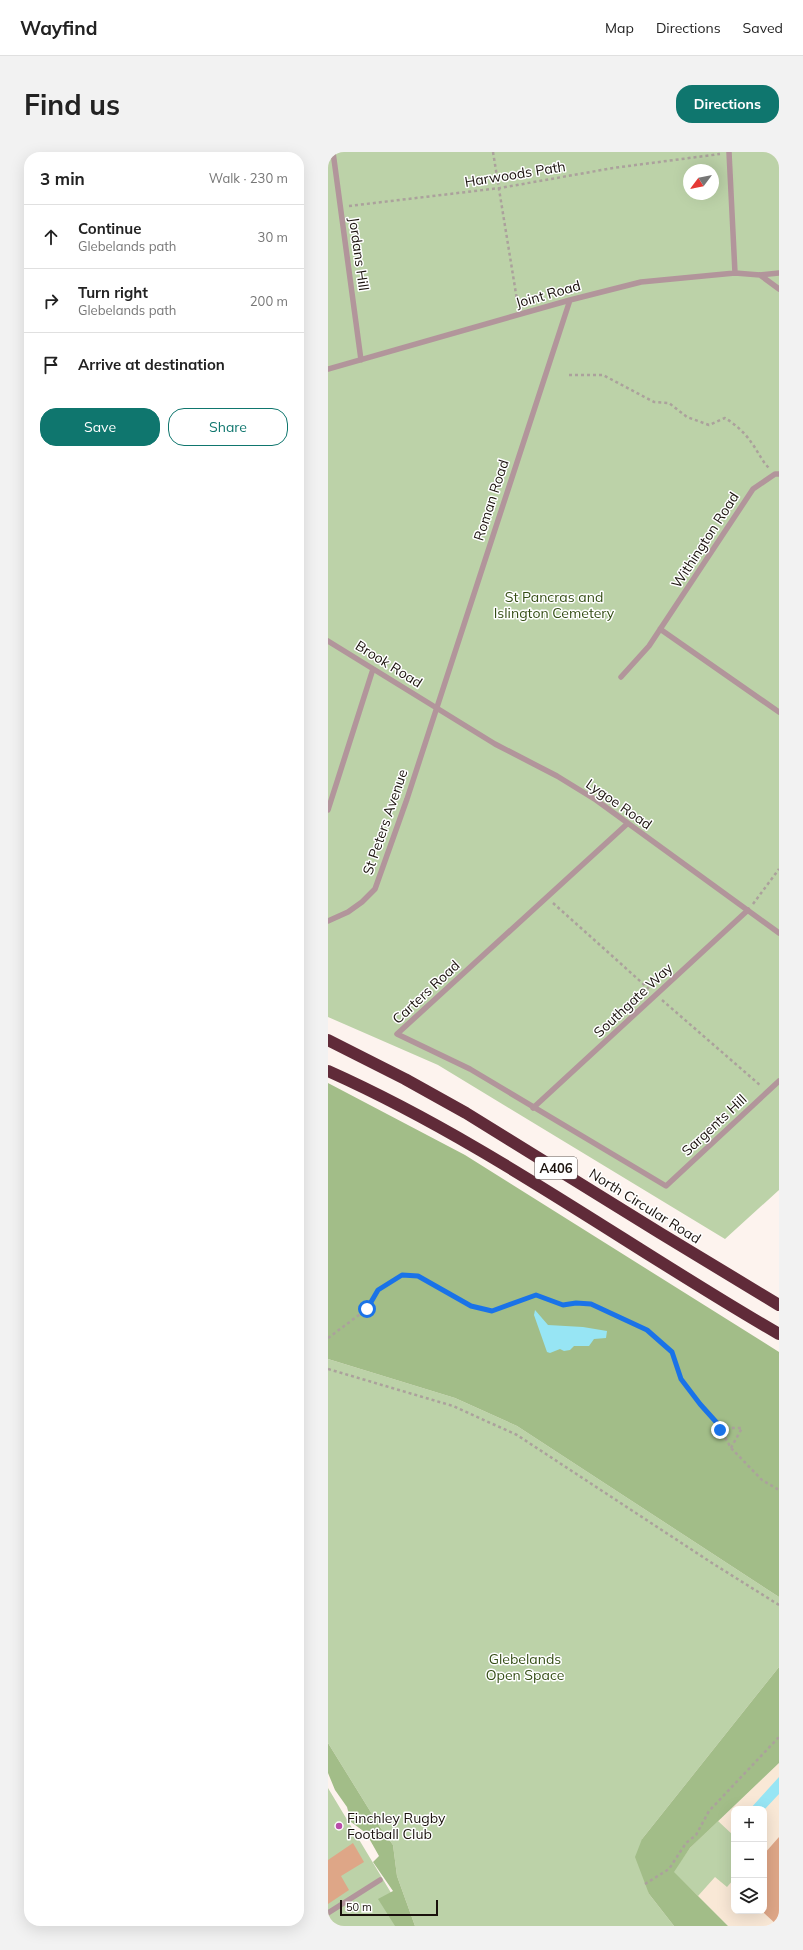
<!DOCTYPE html>
<meta charset="utf-8">
<style>
:root{--surface:#fff;--page:#f2f2f2;--text:#222;--muted:#767676;--line:#e0e0e0;--accent:#0f766e}
body{margin:0;font-family:Mulish,sans-serif;background:var(--page);color:var(--text)}
.controls{position:absolute;right:12px;bottom:12px;display:grid;overflow:hidden;border-radius:8px;box-shadow:0 4px 16px #0002}
.controls button{width:36px;height:36px;display:grid;place-items:center;padding:0;border:0;border-bottom:1px solid var(--line);background:var(--surface);color:var(--text);font:20px sans-serif}
.compass{position:absolute;left:355px;top:12px;width:36px;height:36px;border-radius:50%;background:var(--surface);box-shadow:0 4px 16px #0002;rotate:238deg}
.scale{position:absolute;left:12px;bottom:10px;width:98px;box-sizing:border-box;padding-left:4px;border:2px solid #1a120d;border-top:0;font-size:11px;line-height:14px;white-space:nowrap;color:#1a120d;-webkit-text-stroke:3px #fff;paint-order:stroke}
.stop{position:absolute;width:12px;height:12px;margin:-9px;border:3px solid #1a73e8;border-radius:50%;background:#fff}
.stop.end{background:#1a73e8;border-color:#fff;box-shadow:0 1px 4px #0008}
.list{margin:0;padding:0;list-style:none}
h2{display:flex;justify-content:space-between;align-items:center;height:52px;margin:0;padding:0 16px;font-size:17px}
h2 small{font-size:13px;font-weight:400;color:var(--muted)}
.list li{display:grid;grid-template-columns:26px 1fr auto;gap:12px;align-items:center;box-sizing:border-box;height:64px;padding:0 16px;border-top:1px solid var(--line)}
.list b{display:block;font-size:15px;white-space:nowrap}
.list p{margin:0;font-size:13px;white-space:nowrap;color:var(--muted)}
.list em{font-size:13px;font-style:normal;color:var(--muted)}
.actions{display:flex;gap:8px;padding:12px 16px}
.actions a{flex:1;padding:9px 0;border:1px solid var(--accent);border-radius:16px;text-align:center;font-size:14px;color:var(--accent)}
.actions .main{background:var(--accent);color:#fff}
.icon{flex:none;width:22px;height:22px;fill:none;stroke:currentColor;stroke-width:2;stroke-linecap:round;stroke-linejoin:round}
.map{position:relative;flex:none;width:451px;height:1774px;overflow:hidden;border-radius:16px}
header{display:flex;align-items:center;gap:24px;box-sizing:border-box;height:56px;padding:0 20px;background:var(--surface);border-bottom:1px solid var(--line)}
header strong{font-size:19px}
nav{display:flex;gap:22px;margin-inline-start:auto;font-size:14px}
.intro{display:flex;align-items:center;justify-content:space-between;box-sizing:border-box;height:96px;padding:0 24px}
h1{margin:0;font-size:28px}
.button{padding:10px 18px;border-radius:16px;background:var(--accent);color:#fff;font-size:14px;font-weight:700}
main{display:flex;gap:24px;padding:0 24px}
aside{flex:1;background:var(--surface);border-radius:16px;box-shadow:0 4px 16px #0002}
.map>svg:first-child{display:block}
</style>
<header>
<strong>Wayfind</strong>
<nav><a>Map</a><a>Directions</a><a>Saved</a></nav>
</header>
<div class="intro"><h1>Find us</h1><a class="button">Directions</a></div>
<main>
<aside>
<h2>3 min<small>Walk · 230 m</small></h2>
<ul class="list">
<li><svg class="icon" aria-label="ahead" viewBox="0 0 24 24"><path d="M12 20V5M6 11l6-6 6 6"/></svg><div><b>Continue</b><p>Glebelands path</p></div><em>30 m</em></li>
<li><svg class="icon" aria-label="right" viewBox="0 0 24 24"><path d="M7 20v-9h11M14 6l5 5-5 5"/></svg><div><b>Turn right</b><p>Glebelands path</p></div><em>200 m</em></li>
<li><svg class="icon" aria-label="arrive" viewBox="0 0 24 24"><path d="M6 21V4h12l-3 4 3 4H6"/></svg><div><b>Arrive at destination</b></div></li>
</ul>
<div class="actions"><a class="main">Save</a><a>Share</a></div>
</aside>
<div class="map">
<svg width="451" height="1774" viewBox="0 0 451 1774">
<rect width="100%" height="100%" fill="#fdf3ee"/>
<!-- commercial -->
<path fill="#f9e8d6" fill-rule="evenodd" d="M451,1611v163h-51l-55,-54 17,-24zM406,1657h30v102h-30z"/>
<!-- green -->
<path fill="#bcd2a8" fill-rule="evenodd" d="M0,0h451v1038l-54,49 -287,-174 -110,-48zM361,18h24v24h-24z
M0,1207l127,39 62,28 262,171v70l-137,172 7,55 25,32h-259l-18,-50 -4,-31 -13,-18 -52,-84z
M0,1636l83,138h-83z
M390,1669l16,15v43l-7,8 -12,-10 -17,19 -25,-24 17,-24z"/>
<!-- forest -->
<path fill="#a2bd88" d="M0,931l137,72 314,197v245l-262,-171 -62,-28 -127,-39z
M451,1515v96l-89,85 -16,24 54,54h-54l-25,-32 -14,-37 7,-18z
M0,1591l52,84 13,18 4,31 18,50h-20l-17,-27 15,-8 -20,-29 6,-6 -13,-23 -15,-11 -4,-15 -12,-17 -7,-17z"/>
<!-- water -->
<path fill="#97e5f4" d="M207,1158l13,15 35,2 24,4 -1,7 -12,1 -5,7h-15l-4,4 -6,1 -4,-2 -10,4 -3,-1 -13,-37z
M451,1625v17l-15,16 -14,-1z"/>
<!-- building -->
<path fill="#dea687" d="M451,1685v89h-1l-14,-13v-59z
M25,1691l11,19 -23,14 8,14 -21,14v-44z"/>
<g fill="none" stroke-linecap="round" stroke-linejoin="round">
<!-- path -->
<path stroke="#aba19c" stroke-width="2.5" stroke-dasharray="3 3" stroke-linecap="butt" d="M165,0l25,154
M21,54l151,-18 113,-20 107,-14
M241,223h34l51,27 15,1 18,14 22,8 16,-7c10,6 20,15 26,24 7,9 10,18 18,26
M225,751l96,86
M425,752l26,-35
M334,848l99,86
M0,1186l39,-29 11,-19 24,-15 16,2 53,29 21,5 44,-16 27,10 13,-2 15,1 56,26 25,22 9,27 19,25 17,19 14,25 31,32 17,10
M0,1217l125,37 64,29 195,128 67,42
M392,1278l11,-2h11l-11,20
M317,1732l24,-15 17,-26 10,-8 13,-24 70,-74"/>
<!-- lane -->
<path stroke="#b2959b" stroke-width="5.5" d="M5,0l28,208
M401,0l6,121
M432,123l19,14
M0,217l242,-69 71,-18 94,-9 25,2 19,-2
M332,477l119,83
M0,489l167,103 62,32 39,24 183,133
M293,525l28,-31 104,-157 22,-15h4
M0,658l45,-141
M299,672l-230,210 73,35 196,117 113,-105
M0,769l20,-9 14,-10 13,-13 32,-90 163,-499
M205,956l215,-198
M0,1761l52,-33"/>
<!-- highway -->
<path stroke="#602b39" stroke-width="12" d="M0,888l77,39 61,34 194,120 119,72
M0,919c159,71 300,176 451,263"/>
</g>
<g fill="none" stroke-linecap="round" stroke-linejoin="round">
<!-- route -->
<path stroke="#1a73e8" stroke-width="5" d="M39,1157l11,-19 24,-15 16,1 53,30 21,5 44,-16 27,10 13,-2 15,1 56,26 25,22 9,27 19,25 17,19 3,7"/>
</g>
<!-- markers -->
<circle fill="#b94caa" stroke="#fff" stroke-width="1.5" cx="11" cy="1674" r="4"/>
<g text-anchor="middle" stroke-width="3" stroke-linejoin="round" paint-order="stroke">
<!-- shield labels -->
<rect fill="#fff" stroke="#5f5956" stroke-width="1" x="207" y="1005" width="42" height="22" rx="3"/>
<g font-size="13" font-weight="bold" fill="#1a120d">
<text x="228" y="1021">A406</text>
</g>
<!-- street labels -->
<g font-size="14" fill="#1a120d" stroke="#fff">
<text transform="translate(187 22) rotate(-9)" y="5">Harwoods Path</text>
<text transform="translate(31 102) rotate(82)" y="5">Jordans Hill</text>
<text transform="translate(220 142) rotate(-16)" y="5">Joint Road</text>
<text transform="translate(163 348) rotate(-72)" y="5">Roman Road</text>
<text transform="translate(377 388) rotate(-57)" y="5">Withington Road</text>
<text transform="translate(61 512) rotate(32)" y="5">Brook Road</text>
<text transform="translate(291 652) rotate(35)" y="5">Lygoe Road</text>
<text transform="translate(57 670) rotate(-71)" y="5">St Peters Avenue</text>
<text transform="translate(98 840) rotate(-43)" y="5">Carters Road</text>
<text transform="translate(305 848) rotate(-43)" y="5">Southgate Way</text>
<text transform="translate(386 973) rotate(-43)" y="5">Sargents Hill</text>
<text transform="translate(317 1054) rotate(32)" y="5">North Circular Road</text>
</g>
<!-- park labels -->
<g font-size="14" fill="#344d15" stroke="#fff">
<text x="226" y="450">St Pancras and<tspan x="226" dy="16">Islington Cemetery</tspan></text>
<text x="197" y="1512">Glebelands<tspan x="197" dy="16">Open Space</tspan></text>
</g>
<!-- poi labels -->
<g font-size="14" fill="#1a120d" stroke="#fff" text-anchor="start">
<text x="19" y="1671">Finchley Rugby<tspan x="19" dy="16">Football Club</tspan></text>
</g>
</g>
</svg>
<div class="controls">
<button>+</button>
<button>−</button>
<button><svg class="icon" aria-label="layers" viewBox="0 0 24 24"><path d="M12 4l9 5-9 5-9-5zM3 14l9 5 9-5"/></svg></button>
</div>
<svg class="compass" viewBox="-18 -18 36 36"><path d="M0-13l5 13h-10z" fill="#e53935"/><path d="M0 13l5-13h-10z" fill="#767676"/></svg>
<div class="scale">50 m</div>
<div class="stop" style="left:39px;top:1157px"></div>
<div class="stop end" style="left:392px;top:1278px"></div>
</div>
</main>
